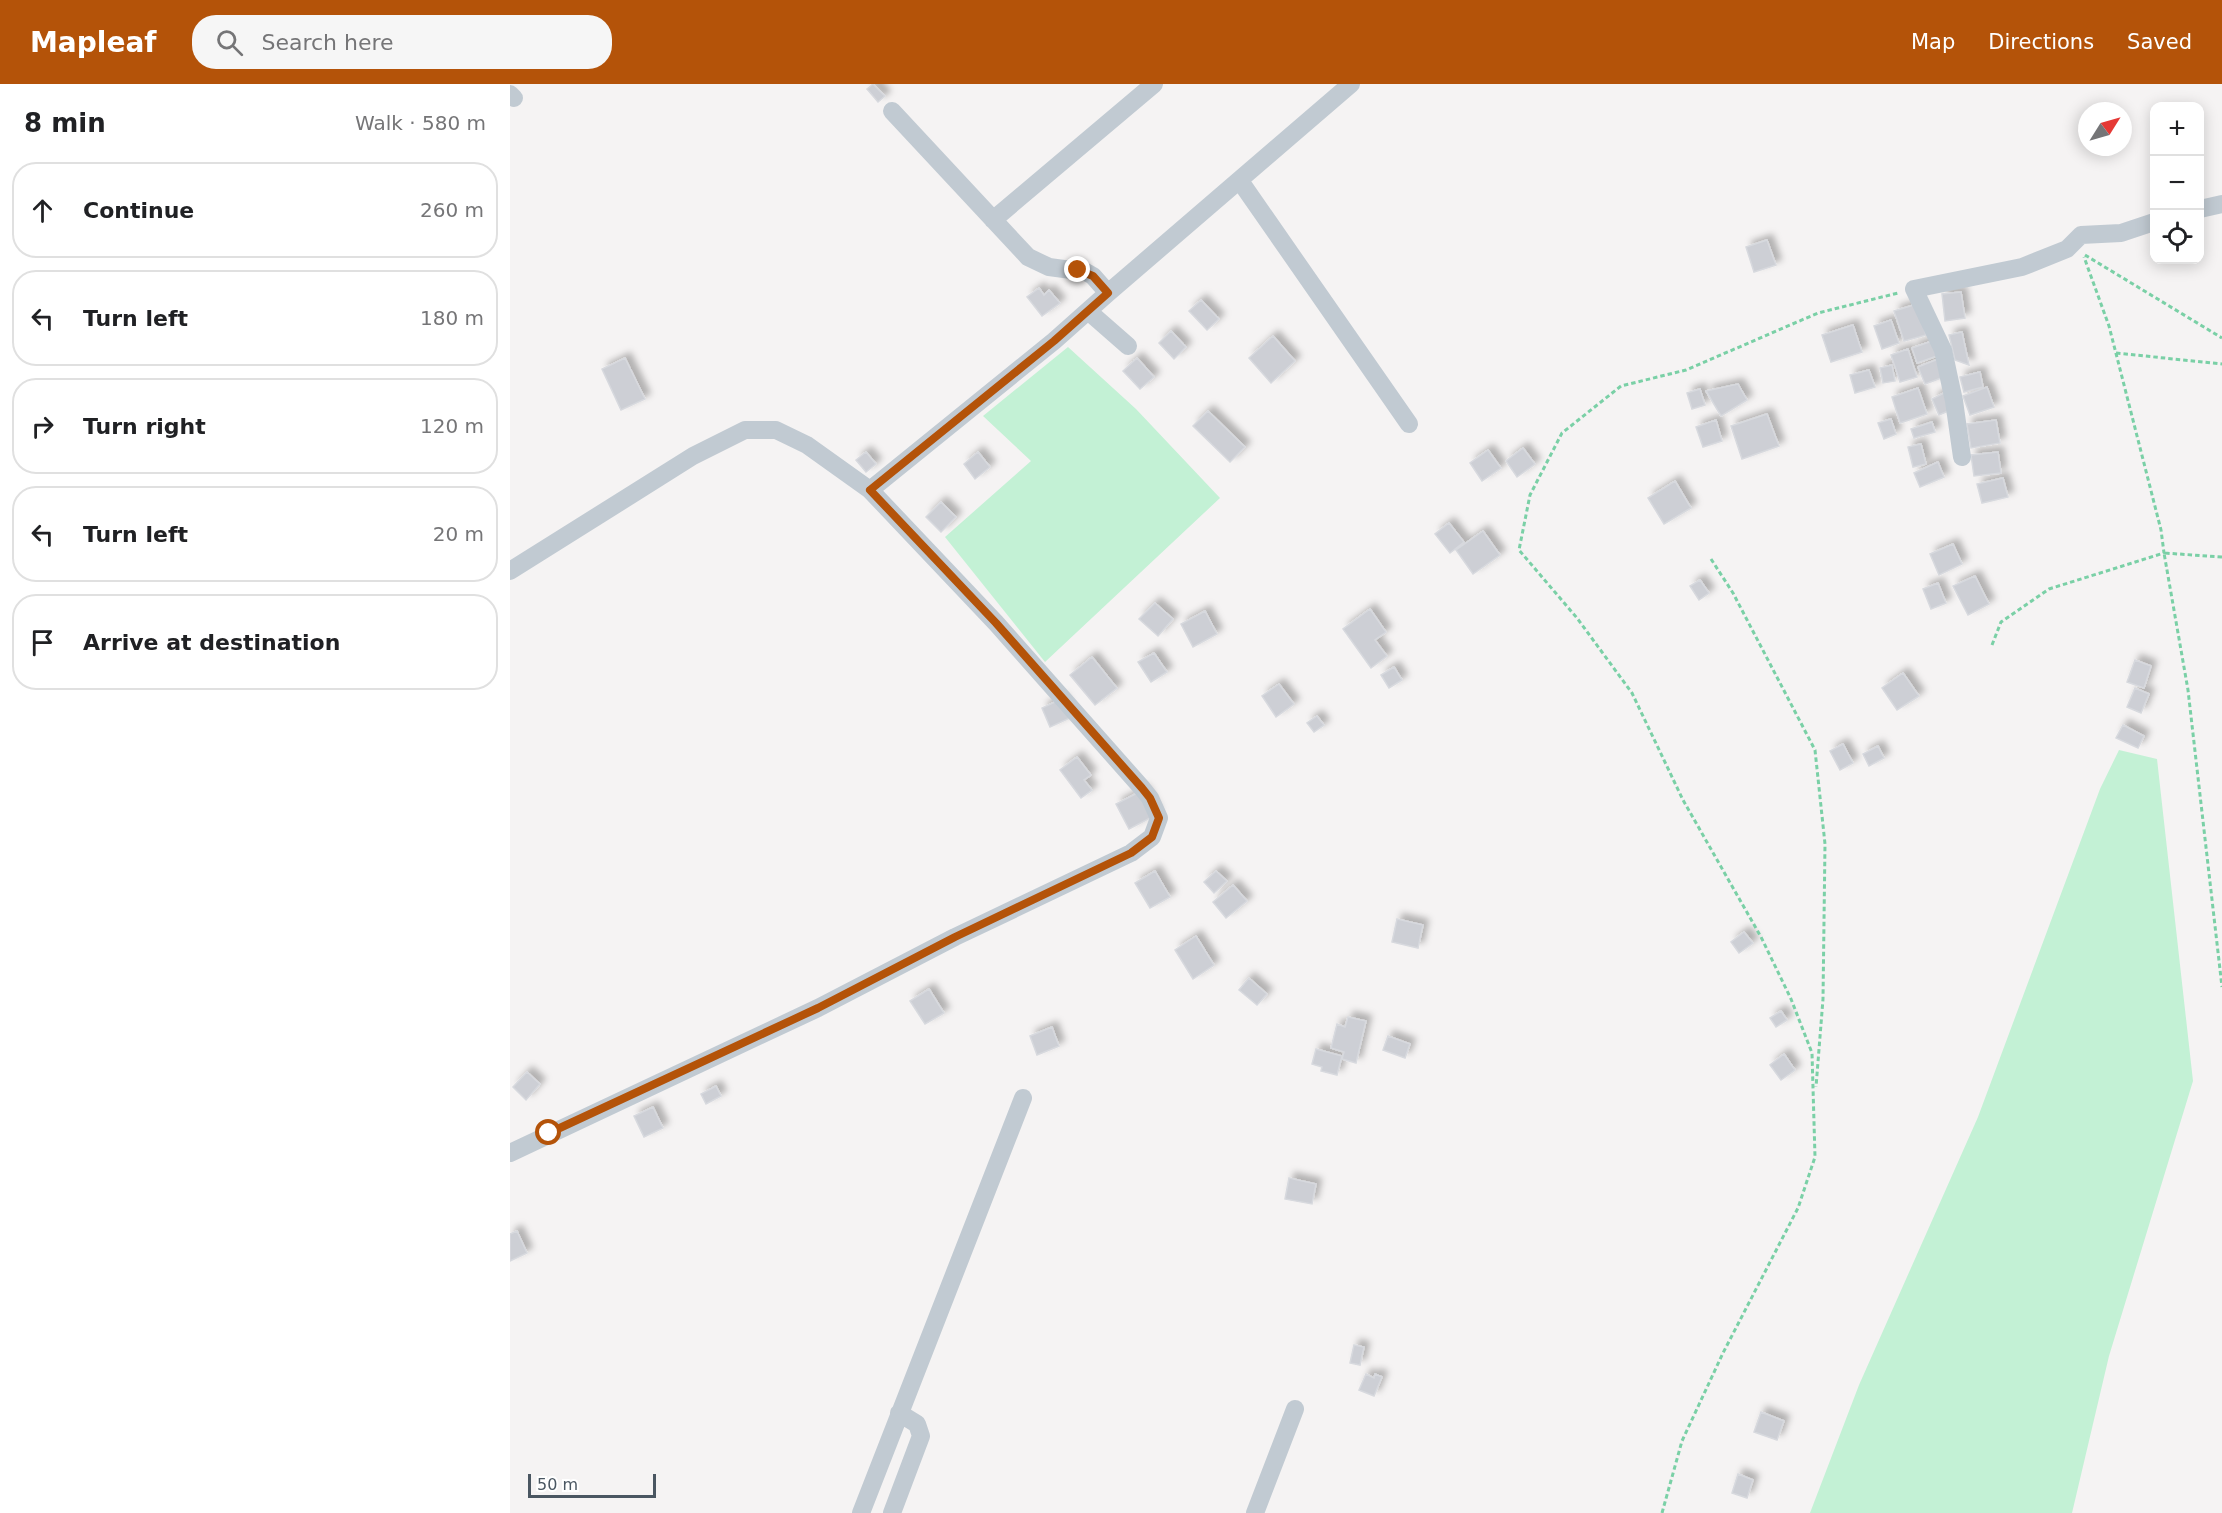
<!DOCTYPE html>
<meta charset="utf-8">
<style>
:root{--surface:#fff;--page:#f6f6f6;--text:#202124;--muted:#757577;--line:#e0e0e0;--accent:#b45309}
body{margin:0;font-family:"DejaVu Sans",sans-serif;background:var(--page);color:var(--text)}
.controls{position:absolute;right:18px;top:18px;display:grid;overflow:hidden;border-radius:12px;box-shadow:0 3px 15px #0003}
.controls button{width:54px;height:54px;display:grid;place-items:center;padding:0;border:0;border-bottom:2px solid var(--line);background:var(--surface);color:var(--text);font:30px sans-serif}
.compass{position:absolute;left:1568px;top:18px;width:54px;height:54px;border-radius:50%;background:var(--surface);box-shadow:0 3px 15px #0003;rotate:53deg}
.scale{position:absolute;left:18px;bottom:15px;width:128px;box-sizing:border-box;padding-left:6px;border:3px solid #4a5661;border-top:0;font-size:16px;line-height:21px;white-space:nowrap;color:#4a5661;-webkit-text-stroke:4px #fff;paint-order:stroke}
.stop{position:absolute;width:18px;height:18px;margin:-14px;border:4px solid #b45309;border-radius:50%;background:#fff}
.stop.end{background:#b45309;border-color:#fff;box-shadow:0 2px 6px #0008}
.list{margin:0;padding:0;list-style:none}
h2{display:flex;justify-content:space-between;align-items:center;height:78px;margin:0;padding:0 24px;font-size:26px}
h2 small{font-size:20px;font-weight:400;color:var(--muted)}
.list li{display:grid;grid-template-columns:39px 1fr auto;gap:18px;align-items:center;box-sizing:border-box;height:96px;margin:0 12px 12px;padding:0 12px;border:2px solid var(--line);border-radius:24px}
.list b{display:block;font-size:22px;white-space:nowrap}
.list em{font-size:20px;font-style:normal;color:var(--muted)}
.icon{flex:none;width:33px;height:33px;fill:none;stroke:currentColor;stroke-width:2;stroke-linecap:round;stroke-linejoin:round}
.map{position:relative;flex:none;width:1712px;height:1429px;overflow:hidden}
header{display:flex;align-items:center;gap:36px;box-sizing:border-box;height:84px;padding:0 30px;background:var(--accent);color:#fff}
header strong{font-size:28px}
nav{display:flex;gap:33px;margin-inline-start:auto;font-size:21px}
.search{width:420px;height:54px;background:var(--page);display:flex;align-items:center;gap:15px;box-sizing:border-box;padding:0 21px;border-radius:24px;color:var(--muted);font-size:22px}
main{display:flex}
aside{flex:1;background:var(--surface)}
.map>svg:first-child{display:block}
</style>
<header>
<strong>Mapleaf</strong>
<div class="search"><svg class="icon" aria-label="search" viewBox="0 0 24 24"><circle cx="10" cy="10" r="6"/><path d="M15 15l6 6"/></svg>Search here</div>
<nav><a>Map</a><a>Directions</a><a>Saved</a></nav>
</header>
<main>
<aside>
<h2>8 min<small>Walk · 580 m</small></h2>
<ul class="list">
<li><svg class="icon" aria-label="ahead" viewBox="0 0 24 24"><path d="M12 20V5M6 11l6-6 6 6"/></svg><div><b>Continue</b></div><em>260 m</em></li>
<li><svg class="icon" aria-label="left" viewBox="0 0 24 24"><path d="M17 20v-9H6M10 6l-5 5 5 5"/></svg><div><b>Turn left</b></div><em>180 m</em></li>
<li><svg class="icon" aria-label="right" viewBox="0 0 24 24"><path d="M7 20v-9h11M14 6l5 5-5 5"/></svg><div><b>Turn right</b></div><em>120 m</em></li>
<li><svg class="icon" aria-label="left" viewBox="0 0 24 24"><path d="M17 20v-9H6M10 6l-5 5 5 5"/></svg><div><b>Turn left</b></div><em>20 m</em></li>
<li><svg class="icon" aria-label="arrive" viewBox="0 0 24 24"><path d="M6 21V4h12l-3 4 3 4H6"/></svg><div><b>Arrive at destination</b></div></li>
</ul>
</aside>
<div class="map">
<svg width="1712" height="1429" viewBox="0 0 1712 1429">
<defs>
<filter id="shadow"><feDropShadow dx="5.5" dy="-5.5" stdDeviation="3" flood-color="#0004"/></filter>
</defs>
<rect width="100%" height="100%" fill="#f5f3f3"/>
<!-- green -->
<path fill="#c3f1d5" d="M558,263l68,62 84,89 -175,164 -100,-125 86,-76 -48,-45z
M1609,666l38,9 36,322 -84,275 -37,157h-262l49,-128 119,-268 122,-328z"/>
<!-- building -->
<path fill="#cdcfd5" stroke="#d7d9de" stroke-width="1.5" filter="url(#shadow)" d="M363,0l12,12 -7,6 -11,-13z
M1257,156l9,25 -22,7 -8,-25z
M529,204l5,7 5,-5 11,13 -18,13 -15,-19z
M1451,208l4,26 -20,3 -3,-27z
M691,216l18,19 -12,11 -18,-19z
M1407,220l9,31 -22,6 -10,-30z
M1381,236l8,23 -17,6 -8,-23z
M1343,241l9,27 -31,10 -9,-27z
M661,247l15,16 -12,12 -15,-16z
M1452,248l7,33 -14,-5 -6,-25z
M763,252l22,25 -24,22 -22,-25z
M1422,257l5,15 -20,7 -5,-15z
M1398,265l9,28 -17,5 -9,-27z
M115,274l20,41 -24,11 -19,-41z
M627,274l17,19 -14,12 -17,-18z
M1428,275l6,18 -19,7 -7,-17z
M1382,281l3,16 -12,2 -3,-15z
M1359,286l6,17 -20,6 -5,-18z
M1470,288l3,15 -19,5 -4,-15z
M1228,300l9,16 -26,16 -15,-25z
M1477,303l7,20 -24,8 -7,-19z
M1408,304l9,26 -27,9 -8,-26z
M1190,305l5,16 -13,4 -5,-16z
M1436,308l7,17 -14,6 -7,-16z
M698,327l37,36 -15,15 -37,-36z
M1257,330l12,32 -37,13 -11,-33z
M1381,335l5,15 -12,5 -6,-16z
M1206,336l6,21 -19,6 -7,-20z
M1486,336l4,23 -29,5 -4,-24z
M1422,338l3,10 -21,6 -3,-9z
M1411,360l5,20 -13,3 -5,-20z
M1013,364l12,16 -18,13 -11,-16z
M978,366l13,18 -19,13 -12,-18z
M356,368l10,12 -10,8 -10,-12z
M468,368l12,15 -15,12 -11,-15z
M1488,368l3,21 -27,3 -3,-21z
M1428,378l6,15 -24,10 -6,-14z
M1493,394l5,19 -26,6 -5,-19z
M1165,397l16,27 -27,16 -16,-26z
M431,418l15,15 -15,15 -15,-15z
M939,439l15,19 -14,11 -15,-19z
M973,447l17,24 -27,19 -17,-24z
M1443,460l9,20 -23,11 -9,-21z
M1465,492l14,28 -21,11 -15,-29z
M1190,496l9,13 -10,7 -9,-14z
M1428,499l8,20 -15,6 -8,-20z
M645,519l18,16 -15,17 -19,-17z
M860,525l16,23 -11,8 12,16 -16,12 -28,-39z
M695,527l12,23 -24,13 -12,-23z
M644,569l13,19 -16,10 -13,-20z
M582,573l25,31 -22,17 -25,-30z
M1625,576l16,6 -7,22 -17,-6z
M884,583l8,13 -13,8 -8,-13z
M1393,589l16,23 -22,14 -15,-22z
M769,600l15,20 -18,13 -14,-21z
M1625,604l14,6 -8,19 -14,-6z
M551,615l9,19 -20,9 -8,-19z
M807,632l7,9 -10,7 -7,-9z
M1613,641l21,11 -6,12 -22,-10z
M1333,660l10,19 -13,7 -10,-19z
M1368,662l6,12 -15,8 -6,-12z
M567,673l14,18 -7,5 8,10 -11,8 -21,-28z
M633,706l13,25 -27,14 -13,-25z
M645,787l15,26 -20,11 -15,-25z
M706,787l11,10 -13,12 -10,-11z
M723,801l14,16 -21,17 -13,-16z
M887,835l26,6 -5,23 -26,-6z
M1234,848l9,11 -14,10 -8,-11z
M686,852l18,29 -21,14 -18,-29z
M739,894l18,16 -10,11 -18,-15z
M419,905l15,24 -19,11 -15,-23z
M1271,927l6,9 -11,7 -6,-9z
M838,933l18,4 -10,42 -14,-4 2,-7 -13,-4 6,-24 8,3z
M542,943l7,19 -22,9 -7,-19z
M878,952l22,8 -5,14 -22,-8z
M806,965l26,7 -5,19 -16,-4 1,-4 -10,-3z
M1274,970l11,16 -14,10 -11,-15z
M17,988l13,12 -14,16 -13,-13z
M206,1002l5,10 -15,8 -5,-10z
M143,1023l10,21 -19,9 -10,-21z
M779,1094l27,6 -4,20 -27,-5z
M7,1147l10,22 -17,8v-27z
M844,1261l10,2 -4,18 -10,-2z
M856,1290l8,4 1,-4 7,3 -8,19 -15,-6z
M1251,1328l23,9 -7,19 -23,-8z
M1228,1390l15,6 -6,18 -15,-5z"/>
<g fill="none" stroke-linecap="round" stroke-linejoin="round">
<!-- path -->
<path stroke="#7ad0a6" stroke-width="3" stroke-dasharray="4.5 3" stroke-linecap="butt" d="M1575,171l137,83
M1606,269l106,11
M1712,473l-58,-4 24,137 34,297
M1201,475l22,34 82,157 10,94 -2,155 -7,88
M1482,561l9,-23 48,-33 115,-36 -3,-23 -52,-204 -25,-69
M1152,1429l20,-72 41,-88 75,-145 17,-51 -3,-104 -21,-54 -30,-62 -78,-137 -51,-107 -55,-75 -58,-68 11,-55 32,-62 59,-47 65,-16 132,-57 80,-20"/>
<!-- minor -->
<path stroke="#c1cad2" stroke-width="18" d="M0,10l4,4
M382,27l136,146 21,10 37,5 7,4 15,17
M730,97l169,243
M1690,125l22,-5
M483,136l161,-136
M578,227l40,35
M1452,373l-8,-56 -11,-51 -29,-61 108,-22 45,-18 14,-14 40,-2 33,-11
M360,406l184,-149 54,-48 243,-209
M0,487l183,-115 52,-26h31l31,15 63,45 126,133 146,165 8,10 9,20 -7,19 -21,16 -176,84 -137,71 -308,145
M351,1429l162,-415
M382,1429l29,-77 -4,-12 -18,-11
M745,1429l40,-104"/>
</g>
<g fill="none" stroke-linecap="round" stroke-linejoin="round">
<!-- route -->
<path stroke="#b45309" stroke-width="8" d="M39,1049l269,-125 137,-71 176,-84 21,-16 7,-19 -9,-20 -8,-10 -146,-165 -126,-133 184,-149 54,-48 -15,-17 -15,-6"/>
</g>
</svg>
<div class="controls">
<button>+</button>
<button>−</button>
<button><svg class="icon" aria-label="locate" viewBox="0 0 24 24"><circle cx="12" cy="12" r="6"/><path d="M12 2v4M12 18v4M2 12h4M18 12h4"/></svg></button>
</div>
<svg class="compass" viewBox="-18 -18 36 36"><path d="M0-13l5 13h-10z" fill="#e53935"/><path d="M0 13l5-13h-10z" fill="#757577"/></svg>
<div class="scale">50 m</div>
<div class="stop" style="left:39px;top:1049px"></div>
<div class="stop end" style="left:568px;top:186px"></div>
</div>
</main>
